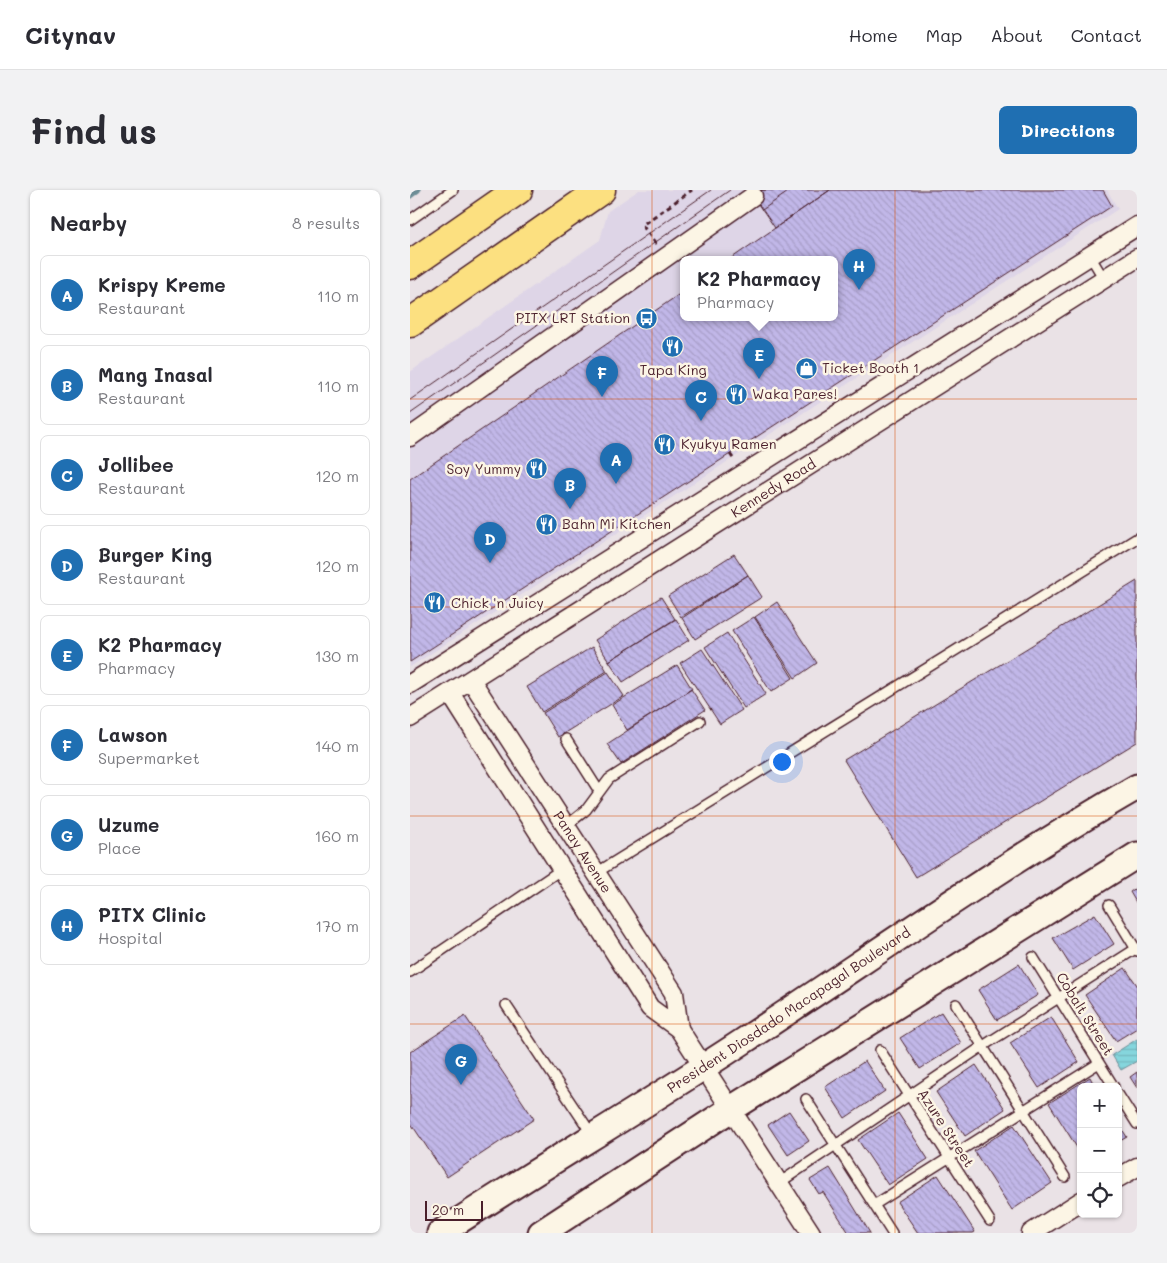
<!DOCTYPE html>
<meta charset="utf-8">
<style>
:root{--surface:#fff;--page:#f2f2f3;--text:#2b2b33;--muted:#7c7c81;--line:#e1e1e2;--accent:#1f6fb2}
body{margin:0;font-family:Mali,sans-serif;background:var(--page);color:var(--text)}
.controls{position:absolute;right:15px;bottom:15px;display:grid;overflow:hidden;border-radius:8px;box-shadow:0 1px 4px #0004}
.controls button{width:45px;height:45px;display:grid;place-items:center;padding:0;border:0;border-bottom:1px solid var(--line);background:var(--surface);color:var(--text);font:25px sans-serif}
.scale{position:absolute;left:15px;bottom:12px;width:58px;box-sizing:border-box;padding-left:5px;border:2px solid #4a1f2b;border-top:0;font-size:14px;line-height:18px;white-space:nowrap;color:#4a1f2b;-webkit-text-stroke:4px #fcf5e5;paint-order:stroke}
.you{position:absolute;left:371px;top:571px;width:18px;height:18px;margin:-12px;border:4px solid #fff;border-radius:50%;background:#1a73e8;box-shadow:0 0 0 8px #1a73e833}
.badge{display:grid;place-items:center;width:32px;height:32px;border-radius:50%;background:var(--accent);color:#fff;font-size:16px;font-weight:700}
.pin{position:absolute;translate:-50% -41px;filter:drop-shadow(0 1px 2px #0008)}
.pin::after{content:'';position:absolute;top:26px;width:18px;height:15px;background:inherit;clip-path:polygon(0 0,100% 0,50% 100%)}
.popup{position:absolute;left:270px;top:66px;width:158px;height:65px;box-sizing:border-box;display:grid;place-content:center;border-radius:8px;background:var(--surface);filter:drop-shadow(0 1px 4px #0005);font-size:16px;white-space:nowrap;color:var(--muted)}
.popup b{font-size:19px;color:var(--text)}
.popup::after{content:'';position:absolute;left:50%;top:100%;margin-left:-10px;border:10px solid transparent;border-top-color:var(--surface)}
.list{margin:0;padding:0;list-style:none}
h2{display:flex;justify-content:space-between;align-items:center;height:65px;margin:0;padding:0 20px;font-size:21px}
h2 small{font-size:16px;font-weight:400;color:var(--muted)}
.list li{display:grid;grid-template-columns:32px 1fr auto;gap:15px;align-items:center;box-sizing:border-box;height:80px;margin:0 10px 10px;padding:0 10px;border:1px solid var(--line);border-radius:8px}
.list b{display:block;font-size:19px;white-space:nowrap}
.list p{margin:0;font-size:16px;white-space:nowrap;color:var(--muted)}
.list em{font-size:16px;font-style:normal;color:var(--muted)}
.icon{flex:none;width:28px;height:28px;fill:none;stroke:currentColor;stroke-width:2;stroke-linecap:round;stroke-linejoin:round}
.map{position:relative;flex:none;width:727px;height:1043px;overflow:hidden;border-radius:8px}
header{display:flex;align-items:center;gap:30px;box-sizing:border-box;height:70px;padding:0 25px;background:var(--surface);border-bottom:1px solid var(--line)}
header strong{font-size:24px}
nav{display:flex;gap:28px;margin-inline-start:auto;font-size:18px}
.intro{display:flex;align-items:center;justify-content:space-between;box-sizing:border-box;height:120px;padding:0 30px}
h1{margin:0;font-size:35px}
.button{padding:12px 22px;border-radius:8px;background:var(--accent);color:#fff;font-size:18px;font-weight:700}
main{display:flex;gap:30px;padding:0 30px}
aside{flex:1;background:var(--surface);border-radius:8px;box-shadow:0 1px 4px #0004}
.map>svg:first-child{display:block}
</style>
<header>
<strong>Citynav</strong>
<nav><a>Home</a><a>Map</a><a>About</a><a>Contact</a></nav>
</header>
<div class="intro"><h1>Find us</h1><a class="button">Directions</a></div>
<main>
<aside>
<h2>Nearby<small>8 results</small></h2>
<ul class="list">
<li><span class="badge">A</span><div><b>Krispy Kreme</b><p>Restaurant</p></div><em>110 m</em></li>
<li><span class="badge">B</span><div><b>Mang Inasal</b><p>Restaurant</p></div><em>110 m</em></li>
<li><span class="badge">C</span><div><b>Jollibee</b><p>Restaurant</p></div><em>120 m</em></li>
<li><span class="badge">D</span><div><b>Burger King</b><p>Restaurant</p></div><em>120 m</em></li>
<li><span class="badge">E</span><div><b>K2 Pharmacy</b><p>Pharmacy</p></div><em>130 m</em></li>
<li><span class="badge">F</span><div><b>Lawson</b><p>Supermarket</p></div><em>140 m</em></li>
<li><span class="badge">G</span><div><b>Uzume</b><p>Place</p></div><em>160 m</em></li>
<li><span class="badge">H</span><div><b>PITX Clinic</b><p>Hospital</p></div><em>170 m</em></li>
</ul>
</aside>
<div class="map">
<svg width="727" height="1043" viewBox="0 0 727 1043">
<defs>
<pattern id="water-rules" width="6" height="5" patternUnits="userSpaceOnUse" patternTransform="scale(1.25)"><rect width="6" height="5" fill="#85d6dd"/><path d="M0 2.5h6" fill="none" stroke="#74b7be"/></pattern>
<pattern id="building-back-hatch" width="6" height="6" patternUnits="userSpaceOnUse" patternTransform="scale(1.25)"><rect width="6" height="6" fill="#c1b7e8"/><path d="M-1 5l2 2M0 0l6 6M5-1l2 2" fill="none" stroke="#a79dc7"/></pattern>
</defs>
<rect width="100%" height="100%" fill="#eae2e6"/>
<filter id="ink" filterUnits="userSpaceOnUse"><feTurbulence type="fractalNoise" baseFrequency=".02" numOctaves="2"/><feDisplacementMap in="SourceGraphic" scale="10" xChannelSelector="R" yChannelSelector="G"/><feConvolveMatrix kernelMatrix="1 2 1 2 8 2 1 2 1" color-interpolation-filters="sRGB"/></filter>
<g filter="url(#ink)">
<!-- built -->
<path fill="#ded5e7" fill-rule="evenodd" d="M229,0h468l11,19 -708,458v-295l190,-132 8,-29zM274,70h150v58h-150z"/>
<!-- water -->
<path fill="url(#water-rules)" stroke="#6d8d96" d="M727,849v22l-16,9 -9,-15z"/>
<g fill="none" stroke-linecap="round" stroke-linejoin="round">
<!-- stream -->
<path stroke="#6d8d96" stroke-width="5.5" d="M0,6l8,-6"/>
</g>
<!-- building -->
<path fill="url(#building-back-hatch)" stroke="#4a1f2b" d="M339,0h81l-55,38z
M339,0h42l-29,20z
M420,0h273l9,16 -702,456v-183l274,-188v27h150v-58h-105z
M324,364l14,21 -67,42 -13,-21z
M338,385l14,22 -67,42 -13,-21z
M727,391v161l-221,135 -72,-117z
M251,407l14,22 -66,42 -14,-21z
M367,412l40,61 -22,15 -40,-61z
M344,427l39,61 -22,14 -39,-61z
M266,429l13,21 -66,42 -14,-21z
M317,443l39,61 -22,14 -39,-61z
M182,457l15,24 -65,41 -15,-25z
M292,459l40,61 -22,14 -40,-61z
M267,475l15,24 -65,41 -15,-25z
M198,482l16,24 -66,41 -15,-24z
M281,499l14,21 -84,54 -14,-20z
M727,697v17l-7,-12z
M685,724l19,30 -41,26 -20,-32z
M609,774l19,31 -41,25 -19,-30z
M715,778l12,17v43l-21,13 -31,-46z
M531,822l20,31 -41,26 -20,-31z
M55,826l69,103 -87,58 -37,-55v-70z
M641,827l28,45 -40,26 -29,-45z
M455,871l20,30 -40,27 -20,-31z
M566,875l29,44 -40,27 -29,-44z
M727,882v16l-7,-11z
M680,887l5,10h-14v67l-32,-51z
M379,921l20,30 -21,14 -20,-30z
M488,923l30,46 -40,26 -30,-45z
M708,933l9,14 -9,5z
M604,935l38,58 -40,27 -38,-59z
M420,978l40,65h-21l-26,-41 -4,2 -9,-14z
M528,985l37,57 -2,1h-55l-21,-31z"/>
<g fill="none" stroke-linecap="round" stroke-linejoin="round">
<defs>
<path id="lane" d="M0,30l43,-30
M680,66l14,23
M156,549l33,52
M156,636l20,-16 23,-31 91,-58
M186,683l541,-335
M699,715l28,46
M623,767l81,130
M0,782l152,-103
M546,814l109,173
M96,815l87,131
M470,860l110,171
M708,904l19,30
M396,909l86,134
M369,993l204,-137 154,-98
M464,1015l225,-142"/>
<g id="street">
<path d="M0,247l343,-241"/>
<path id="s1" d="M61,490l203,313 5,36"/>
<path d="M0,494l727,-458"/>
<path d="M40,503l200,315 29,21 132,204"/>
<path id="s2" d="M0,528l727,-460"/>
<path d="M708,988l19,-11"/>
<path d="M621,1043l50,-32"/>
</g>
<g id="secondary">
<path id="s3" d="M30,1043c100,-65 203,-126 302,-191 131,-86 259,-177 395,-255"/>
<path d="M131,1043l190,-124 406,-254"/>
</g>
<path id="highway" d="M0,75l108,-75
M0,133l191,-133"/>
</defs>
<!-- lane casing -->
<use href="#lane" stroke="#4a1f2b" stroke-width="12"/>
<!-- street casing -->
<use href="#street" stroke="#4a1f2b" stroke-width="21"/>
<!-- secondary casing -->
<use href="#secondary" stroke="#4a1f2b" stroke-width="29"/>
<!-- highway casing -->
<use href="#highway" stroke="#4a1f2b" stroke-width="31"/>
<!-- path -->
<path stroke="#4a1f2b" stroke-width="3" stroke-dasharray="5 4" stroke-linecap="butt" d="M246,54l-14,-19 50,-35
M320,264l5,7"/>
<!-- lane -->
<use href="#lane" stroke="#fcf5e5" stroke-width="9"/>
<!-- street -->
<use href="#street" stroke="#fcf5e5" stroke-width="18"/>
<!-- secondary -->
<use href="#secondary" stroke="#fcf5e5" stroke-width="25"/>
<!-- highway -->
<use href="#highway" stroke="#fce080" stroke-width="28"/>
<!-- tram -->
<path stroke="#4a1f2b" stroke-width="1" d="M0,210l301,-210
M0,224l320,-224"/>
</g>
</g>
<!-- grid -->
<path fill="none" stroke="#d8530f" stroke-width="1" stroke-opacity="0.55" d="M242,0v1043M485,0v1043M0,209h727M0,417h727M0,626h727M0,834h727"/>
<!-- icons -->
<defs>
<symbol id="bus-disc" viewBox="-11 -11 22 22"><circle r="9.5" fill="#1f6fb2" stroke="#fcf5e5"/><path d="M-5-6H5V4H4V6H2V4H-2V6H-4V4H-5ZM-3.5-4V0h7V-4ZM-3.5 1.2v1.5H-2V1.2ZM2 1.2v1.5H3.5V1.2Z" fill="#fff"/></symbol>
<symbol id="restaurant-disc" viewBox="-11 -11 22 22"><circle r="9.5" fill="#1f6fb2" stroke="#fcf5e5"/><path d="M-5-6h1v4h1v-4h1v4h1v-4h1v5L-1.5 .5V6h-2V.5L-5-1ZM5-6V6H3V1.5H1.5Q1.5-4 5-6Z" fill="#fff"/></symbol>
<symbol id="shop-disc" viewBox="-11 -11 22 22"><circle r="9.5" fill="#1f6fb2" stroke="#fcf5e5"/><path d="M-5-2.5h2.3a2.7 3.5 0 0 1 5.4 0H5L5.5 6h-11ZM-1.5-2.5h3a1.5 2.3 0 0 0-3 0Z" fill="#fff"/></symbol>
</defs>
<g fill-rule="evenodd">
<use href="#bus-disc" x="224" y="116" width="25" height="25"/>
<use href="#restaurant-disc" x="250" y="144" width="25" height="25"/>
<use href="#shop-disc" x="384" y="166" width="25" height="25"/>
<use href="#restaurant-disc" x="314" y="192" width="25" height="25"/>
<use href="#restaurant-disc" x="242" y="242" width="25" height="25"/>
<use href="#restaurant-disc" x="114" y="266" width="25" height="25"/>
<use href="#restaurant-disc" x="124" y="322" width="25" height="25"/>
<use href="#restaurant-disc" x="12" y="400" width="25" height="25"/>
</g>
<g text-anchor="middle" stroke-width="5" stroke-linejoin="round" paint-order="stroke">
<!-- poi labels -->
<g font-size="14" fill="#4a1f2b" stroke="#fcf5e5" text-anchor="start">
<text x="220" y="133" text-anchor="end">PITX LRT Station</text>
<text x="412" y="183">Ticket Booth 1</text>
<text x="263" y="185" text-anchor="middle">Tapa King</text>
<text x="342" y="209">Waka Pares!</text>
<text x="271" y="259">Kyukyu Ramen</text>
<text x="111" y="284" text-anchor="end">Soy Yummy</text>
<text x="152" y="339">Bahn Mi Kitchen</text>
<text x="41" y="418">Chick 'n Juicy</text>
</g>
<!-- street labels -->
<g font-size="14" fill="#4a1f2b" stroke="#fcf5e5">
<text dy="5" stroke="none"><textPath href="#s2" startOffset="430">Kennedy Road</textPath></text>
<text dy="5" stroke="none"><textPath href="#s1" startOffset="205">Panay Avenue</textPath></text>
<text dy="5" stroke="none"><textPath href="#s3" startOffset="414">President Diosdado Macapagal Boulevard</textPath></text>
<text transform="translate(675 824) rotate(58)" y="5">Cobalt Street</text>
<text transform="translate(536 938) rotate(57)" y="5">Azure Street</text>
</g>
</g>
</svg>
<div class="controls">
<button>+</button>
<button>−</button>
<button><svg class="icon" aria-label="locate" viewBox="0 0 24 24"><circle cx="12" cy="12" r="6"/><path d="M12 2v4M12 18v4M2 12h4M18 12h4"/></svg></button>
</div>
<div class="scale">20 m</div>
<div class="you"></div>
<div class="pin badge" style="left:206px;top:294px">A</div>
<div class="pin badge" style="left:160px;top:319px">B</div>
<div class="pin badge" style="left:291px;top:231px">C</div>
<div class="pin badge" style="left:80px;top:373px">D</div>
<div class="pin badge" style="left:349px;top:189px">E</div>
<div class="popup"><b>K2 Pharmacy</b>Pharmacy</div>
<div class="pin badge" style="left:192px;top:207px">F</div>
<div class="pin badge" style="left:51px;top:895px">G</div>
<div class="pin badge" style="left:449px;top:100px">H</div>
</div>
</main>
